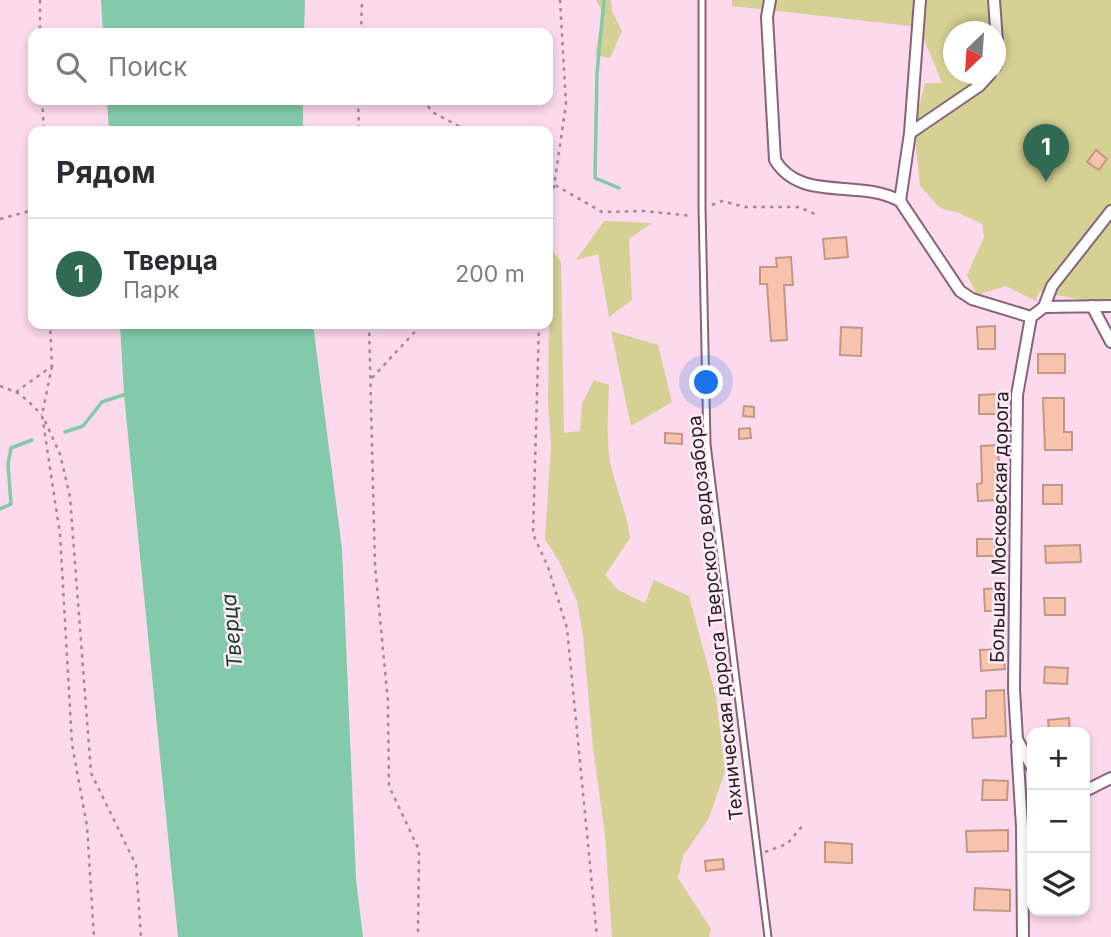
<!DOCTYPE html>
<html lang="ru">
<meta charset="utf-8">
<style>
:root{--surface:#fff;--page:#f7f7f7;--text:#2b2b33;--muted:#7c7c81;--line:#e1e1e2;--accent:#316a52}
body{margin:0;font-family:Inter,sans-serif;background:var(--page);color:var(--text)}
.controls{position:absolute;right:21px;bottom:21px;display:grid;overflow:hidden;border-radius:14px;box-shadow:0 4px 10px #0003}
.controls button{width:63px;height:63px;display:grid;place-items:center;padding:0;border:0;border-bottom:2px solid var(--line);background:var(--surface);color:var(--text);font:35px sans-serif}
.compass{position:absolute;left:943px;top:21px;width:63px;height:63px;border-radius:50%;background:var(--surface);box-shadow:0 4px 10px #0003;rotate:205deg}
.you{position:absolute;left:707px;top:383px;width:24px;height:24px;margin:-18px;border:5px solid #fff;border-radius:50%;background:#1a73e8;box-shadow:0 0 0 10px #1a73e833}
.badge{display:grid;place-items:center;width:46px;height:46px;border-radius:50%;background:var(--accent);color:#fff;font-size:23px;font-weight:700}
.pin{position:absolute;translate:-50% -58px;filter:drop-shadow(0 2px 4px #0008)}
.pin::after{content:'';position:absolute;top:37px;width:24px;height:21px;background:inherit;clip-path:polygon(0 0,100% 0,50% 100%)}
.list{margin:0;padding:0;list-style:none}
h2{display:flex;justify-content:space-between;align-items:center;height:91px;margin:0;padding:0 28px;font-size:30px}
h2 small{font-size:23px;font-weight:400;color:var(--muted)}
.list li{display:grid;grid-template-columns:46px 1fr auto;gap:21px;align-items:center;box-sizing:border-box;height:112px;padding:0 28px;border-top:2px solid var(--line)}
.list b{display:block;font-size:26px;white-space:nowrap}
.list p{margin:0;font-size:23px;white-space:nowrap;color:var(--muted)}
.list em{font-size:23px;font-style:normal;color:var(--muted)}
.icon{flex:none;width:38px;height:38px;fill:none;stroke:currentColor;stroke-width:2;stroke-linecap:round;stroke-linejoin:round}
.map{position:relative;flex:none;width:1111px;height:937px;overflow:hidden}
.search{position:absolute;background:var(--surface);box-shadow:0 4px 10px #0003;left:28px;top:28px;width:525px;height:77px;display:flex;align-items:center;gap:18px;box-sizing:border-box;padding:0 24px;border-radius:14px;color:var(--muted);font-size:26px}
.panel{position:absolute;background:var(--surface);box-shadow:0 4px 10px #0003;left:28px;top:126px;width:525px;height:203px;border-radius:14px}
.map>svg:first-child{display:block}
</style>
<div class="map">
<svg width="1111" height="937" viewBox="0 0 1111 937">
<rect width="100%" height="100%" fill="#fcd9ec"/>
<!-- green -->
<path fill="#d5d093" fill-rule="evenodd" d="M596,0h15l1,11 10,20 -12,27 -15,-3 8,-42z
M732,0h379v305l-72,-13 -3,9 -30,-15 -29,9 -10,-20 17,-38 -2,-13 -23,-11 -19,-5 -20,-22 -6,-59 11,-44h17l-23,-56 -187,-21zM954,32h42v42h-42z
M604,221l48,2 -23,16 3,61 -23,17 -11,-63 -22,6z
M550,247l11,15 3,171 16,-2 2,-27 12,-24 15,5c-1,29 -4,61 4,89 6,23 14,40 17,64l-25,37 13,15 27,13 9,-23 35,16 27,101 9,75 -17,48 -25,36 -5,22 33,51 -2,8h-97l-7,-102 -12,-87 -10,-112 -6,-35 -17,-38 -15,-24 6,-93 -3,-44z
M611,331l47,14 14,57 -41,24z"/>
<!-- water -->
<path fill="#83caaa" d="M101,0h204l-1,33h-201z
M107,100h196v31h-194z
M120,324h193l29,225 14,330 7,58h-185l-54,-542z"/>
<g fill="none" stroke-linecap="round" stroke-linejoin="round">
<!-- stream -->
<path stroke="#83caaa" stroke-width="3.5" d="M604,0l-7,73 -2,105 24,10
M65,432l18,-6 19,-24 24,-8
M0,509l11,-5 -3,-40 3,-16 21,-8"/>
</g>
<!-- building -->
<path fill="#f8c3ac" stroke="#c29785" stroke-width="2" d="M1096,150l11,9 -8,11 -12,-8z
M846,237l2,20 -23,2 -2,-20z
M791,257l2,28h-9l3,55 -16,1 -4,-57h-7v-17h17l-1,-9z
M995,326v23h-17l-1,-22z
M841,327l21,1 -1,28 -21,-1z
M1038,354h27v19h-27z
M998,394v20h-19v-19z
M1043,398h21v34h8v18h-27z
M744,406l10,1v10l-11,-1z
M750,428l1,10 -12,1v-10z
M665,433l17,1v10l-17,-1z
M998,445l1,19h-4l3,36 -20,1 -1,-17 5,-1 -1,-37z
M1043,485h19v19h-19z
M977,539h18v17h-18z
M1080,545l1,17 -35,1 -1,-17z
M1001,588l1,23h-17l-1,-22z
M1044,598h21v17h-20z
M1003,649l2,20 -24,2 -1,-21z
M1045,667l23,1 -1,16 -23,-1z
M1004,690l2,46 -33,2 -1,-19 14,-1v-27z
M1069,718l1,14h-21l-1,-12z
M983,780l25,1 -1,19h-25z
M1008,830v21l-41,1 -1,-21z
M825,842l27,2v19l-27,-1z
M723,859l1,10 -18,2 -1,-10z
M975,888l35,2v21l-36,-1z"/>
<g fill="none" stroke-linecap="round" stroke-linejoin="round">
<defs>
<path id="lane" d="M702,0v207l5,237 61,493"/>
<path id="street" d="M770,0l-3,17 8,143c26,43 83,18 125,41
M994,0l4,56 -2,10
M990,74l-11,12 -69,47 -10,68 60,90 12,8 59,18 13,-10
M910,133l10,-133
M1111,211l-59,75 -8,21 67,-1
M1092,306l19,36
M1031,317l-14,78 -3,294 3,50 15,28
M1017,745l5,82 1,110
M1085,791l26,-13"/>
</defs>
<!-- lane casing -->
<use href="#lane" stroke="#896378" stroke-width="9"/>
<!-- street casing -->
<use href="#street" stroke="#896378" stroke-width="14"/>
<!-- path -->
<path stroke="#a48998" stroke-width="2.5" stroke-dasharray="3.5 5" stroke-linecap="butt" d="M40,0v33
M361,33l1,-33
M42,100l2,31
M358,100l1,31
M422,100l12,13 34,18
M548,181l54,31 43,-1 47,5
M548,205l6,-19 12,-82 -6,-104
M712,205l10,-4 23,6h54l16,7
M0,219l33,-9
M369,324l6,242 13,136 1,84 30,64 -1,87
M539,324l-6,210 15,33 19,61 30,309
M52,366l-10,49 18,119 12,210 15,82 7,111
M372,378l50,-54
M0,386l16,6 36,-26 -2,-42
M16,392l11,8 15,15
M45,421l15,33 10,43 21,276 45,92 5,72
M765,852l22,-8 17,-20"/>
<!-- lane -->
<use href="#lane" stroke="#fff" stroke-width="5"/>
<!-- street -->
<use href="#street" stroke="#fff" stroke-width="10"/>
</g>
<g text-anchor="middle" stroke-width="5" stroke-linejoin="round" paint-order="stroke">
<!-- street labels -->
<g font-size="19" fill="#291922" stroke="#feecf6">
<text transform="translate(999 527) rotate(-89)" y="7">Большая Московская дорога</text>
<text transform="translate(715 618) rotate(-96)" y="7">Техническая дорога Тверского водозабора</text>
</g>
<!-- water labels -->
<g font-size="21" font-style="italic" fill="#18392b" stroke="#feecf6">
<text transform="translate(232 631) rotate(-95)" y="7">Тверца</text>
</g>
</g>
</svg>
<div class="controls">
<button>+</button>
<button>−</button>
<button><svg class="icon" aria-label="layers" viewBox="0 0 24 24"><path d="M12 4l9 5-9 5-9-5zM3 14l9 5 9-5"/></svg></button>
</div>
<svg class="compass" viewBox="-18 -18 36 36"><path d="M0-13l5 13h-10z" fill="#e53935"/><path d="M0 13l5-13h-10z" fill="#7c7c81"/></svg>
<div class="you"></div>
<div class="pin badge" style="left:1046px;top:182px">1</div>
<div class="search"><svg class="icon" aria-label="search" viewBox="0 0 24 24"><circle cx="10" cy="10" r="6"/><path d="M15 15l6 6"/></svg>Поиск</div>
<section class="panel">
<h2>Рядом<small></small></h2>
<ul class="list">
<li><span class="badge">1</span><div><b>Тверца</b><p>Парк</p></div><em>200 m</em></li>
</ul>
</section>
</div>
